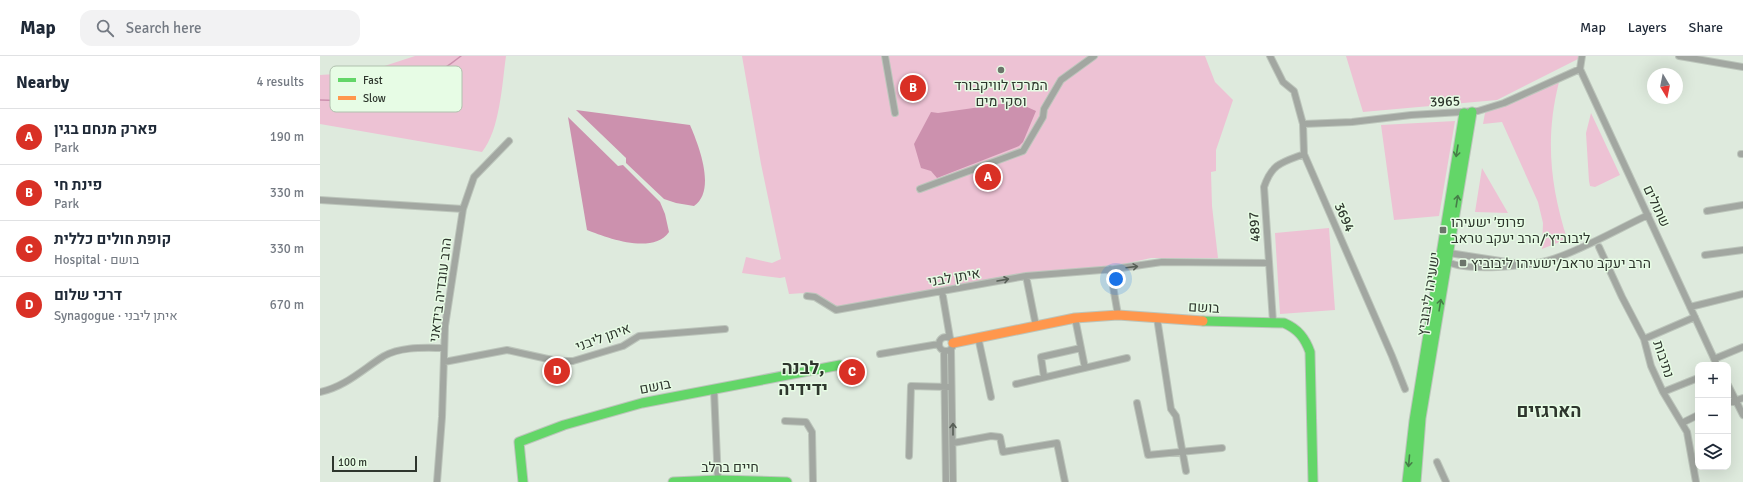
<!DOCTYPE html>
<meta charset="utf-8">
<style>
:root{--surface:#fff;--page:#f2f2f3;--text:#1f2937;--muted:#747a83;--line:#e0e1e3;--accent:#d93025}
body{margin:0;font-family:Signika,Heebo,sans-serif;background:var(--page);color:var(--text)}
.controls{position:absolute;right:12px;bottom:12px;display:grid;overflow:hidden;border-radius:8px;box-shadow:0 4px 16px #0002}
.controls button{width:36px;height:36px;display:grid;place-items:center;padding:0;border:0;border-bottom:1px solid var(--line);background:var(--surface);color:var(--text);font:20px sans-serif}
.compass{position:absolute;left:1327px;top:12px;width:36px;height:36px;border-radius:50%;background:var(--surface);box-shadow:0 4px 16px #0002;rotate:170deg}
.scale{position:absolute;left:12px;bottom:10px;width:85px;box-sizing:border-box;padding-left:4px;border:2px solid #2e362d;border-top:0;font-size:11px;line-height:14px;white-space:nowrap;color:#2e362d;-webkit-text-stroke:3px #e7fce5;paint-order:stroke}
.you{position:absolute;left:796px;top:223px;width:14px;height:14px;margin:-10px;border:3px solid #fff;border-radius:50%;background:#1a73e8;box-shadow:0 0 0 6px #1a73e833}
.badge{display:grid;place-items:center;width:26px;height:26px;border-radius:50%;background:var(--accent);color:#fff;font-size:13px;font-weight:700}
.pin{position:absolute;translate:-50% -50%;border:2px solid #fff;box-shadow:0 1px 4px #0006}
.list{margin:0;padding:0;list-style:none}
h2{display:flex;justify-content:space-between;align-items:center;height:52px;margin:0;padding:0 16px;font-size:17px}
h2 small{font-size:13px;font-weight:400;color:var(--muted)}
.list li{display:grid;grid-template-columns:26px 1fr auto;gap:12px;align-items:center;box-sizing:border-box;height:56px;padding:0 16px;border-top:1px solid var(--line)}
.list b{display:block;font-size:15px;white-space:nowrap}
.list p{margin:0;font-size:13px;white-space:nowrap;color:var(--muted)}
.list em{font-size:13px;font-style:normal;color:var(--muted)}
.icon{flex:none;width:22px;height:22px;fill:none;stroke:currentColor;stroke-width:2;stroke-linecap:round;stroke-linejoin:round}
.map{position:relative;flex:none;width:1423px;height:426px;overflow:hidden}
header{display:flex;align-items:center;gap:24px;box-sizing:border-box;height:56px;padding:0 20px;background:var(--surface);border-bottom:1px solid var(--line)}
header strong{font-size:19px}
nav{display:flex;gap:22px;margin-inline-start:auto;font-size:14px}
.search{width:280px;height:36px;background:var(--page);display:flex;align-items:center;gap:10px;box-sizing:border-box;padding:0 14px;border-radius:12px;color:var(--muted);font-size:15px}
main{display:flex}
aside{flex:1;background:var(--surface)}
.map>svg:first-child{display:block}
</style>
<header>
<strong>Map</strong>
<div class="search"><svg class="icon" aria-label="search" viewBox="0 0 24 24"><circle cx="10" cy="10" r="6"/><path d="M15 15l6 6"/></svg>Search here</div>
<nav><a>Map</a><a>Layers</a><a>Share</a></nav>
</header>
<main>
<aside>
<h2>Nearby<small>4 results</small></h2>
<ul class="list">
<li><span class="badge">A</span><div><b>פארק מנחם בגין</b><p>Park</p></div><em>190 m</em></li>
<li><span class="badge">B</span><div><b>פינת חי</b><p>Park</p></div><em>330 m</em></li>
<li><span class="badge">C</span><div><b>קופת חולים כללית</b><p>Hospital · בושם</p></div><em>330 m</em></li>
<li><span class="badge">D</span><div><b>דרכי שלום</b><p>Synagogue · איתן ליבני</p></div><em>670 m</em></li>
</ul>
</aside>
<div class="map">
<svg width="1423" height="426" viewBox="0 0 1423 426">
<rect width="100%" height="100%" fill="#deeadd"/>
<!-- green -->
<path fill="#edc2d4" d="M95,0h91c-4,28 -6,74 -24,96l-162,-28v-49l46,-3z
M422,0h463l10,26 18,18 -17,50v21l-5,1 1,34 6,52h-67l-41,9 -83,7 -191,34c-18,-15 -24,-16 -47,-14l-4,-17 -5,1 -38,-5 4,-16 26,6 9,-4 -20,-95z
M1026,0h234v2l-83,42 -134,12z
M1239,26c-14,55 -9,103 8,157l-25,10 1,-26 -5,-21 -36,-80 -19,2 2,-11z
M1271,57l29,62 -25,12 -5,-1 -1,-5 -3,-48z
M1135,65l-16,95 -45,4 -13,-95z
M1162,112l26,45 -33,-1z
M1009,172l6,82 -55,4 -5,-81z"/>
<!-- water -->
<path fill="#cc91ae" d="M696,46l20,9 -13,31 -4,4 -82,32 -6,-7 -10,-3 -7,-24 17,-32 7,1z
M256,54l114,15c8,19 27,65 4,81l-18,-3 -12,-4 -38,-36v-5z
M248,61l50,49 5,-1 37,37 5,12 4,18c-16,23 -62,6 -82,-2z"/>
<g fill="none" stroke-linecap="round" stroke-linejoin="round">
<!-- stream -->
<path stroke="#cc91ae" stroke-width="1.5" d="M0,44c15,0 32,2 46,-1 35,-7 68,-21 95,-43"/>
<defs>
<path id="street" d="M565,0l10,57
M950,0l13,26 11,9 9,33 1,30 88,202 13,33
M1262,0l-2,13 137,296
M1359,0l64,11
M983,68l49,-2 59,-7 67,-4 26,-8 76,-34
M1421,98h2
M600,133l103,-38 20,-34 1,-8 17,-29 33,-24
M0,144l143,9
M1387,155l36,-6
M1279,191l23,50 22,42 7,27 12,26 24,40 9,50
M1125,199l4,-2 71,11
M1385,199l38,-5
M1125,204c16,13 89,6 108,-1 31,-10 65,-30 95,-44
M790,213l8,46
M706,220l10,50
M622,235l8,47
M487,240l8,1 21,13 190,-34 88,-7 48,-7 107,1
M1370,251l53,-13
M755,262l10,50
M837,262l14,91 5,7 10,55
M953,266l-9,-135c8,-24 19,-25 40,-33
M658,281l13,60
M619 288a7 7 0 1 1 14 0a7 7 0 1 1-14 0Z
M1324,283l51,-22
M631,293l2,133
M624,295l2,131
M560,298l59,-10
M1394,303l29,-12
M124,306l63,-12 50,11h16l50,-15 16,-10 86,-7
M724,321l-3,-20 40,-9
M696,328l111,-26
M1408,329l15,30
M394,334l4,92
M0,336c25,-5 43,-23 64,-36 18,-10 41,-8 60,-8
M1343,336l35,-14
M817,347l11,52 74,-7
M1408,347l15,-5
M465,365l21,1 6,10 1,50
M1362,367l16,-8
M633,387l38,-7 9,1 3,15 54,-9 8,39
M589,400l2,-70 37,1
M1117,406l9,20
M117,426l5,-65 3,-91 18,-117 11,-32 35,-36"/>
<path id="fast" d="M883,265l81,2c14,6 21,15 26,29l3,130
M203,426l-4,-40 45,-17 78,-22 198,-38
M353,426l45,-2 69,2
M1087,426l7,-61 50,-308
M1096,426l5,-64 51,-306"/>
<path id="slow" d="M633,287l122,-25 43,-3 85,6"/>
</defs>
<!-- street casing -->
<use href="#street" stroke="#bcc5bb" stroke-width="8"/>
<!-- fast casing -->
<use href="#fast" stroke="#bcc5bb" stroke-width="11"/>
<!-- slow casing -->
<use href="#slow" stroke="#bcc5bb" stroke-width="11"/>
<!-- street -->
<use href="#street" stroke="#a2a7a1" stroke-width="6"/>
<!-- fast -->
<use href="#fast" stroke="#63d668" stroke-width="9"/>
<!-- slow -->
<use href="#slow" stroke="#ff974d" stroke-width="9"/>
</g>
<!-- one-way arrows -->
<defs><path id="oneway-shaft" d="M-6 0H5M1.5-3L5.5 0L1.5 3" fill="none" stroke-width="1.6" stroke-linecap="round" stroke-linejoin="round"/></defs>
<g stroke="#467e48">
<use href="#oneway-shaft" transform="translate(1137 95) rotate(99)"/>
<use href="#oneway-shaft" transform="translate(1137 145) rotate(-81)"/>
<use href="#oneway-shaft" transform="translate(1120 249) rotate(-81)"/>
<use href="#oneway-shaft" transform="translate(1089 405) rotate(95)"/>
</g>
<g stroke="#575e56">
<use href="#oneway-shaft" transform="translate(812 211) rotate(-7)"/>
<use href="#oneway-shaft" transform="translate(683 224) rotate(-10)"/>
<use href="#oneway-shaft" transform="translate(633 373) rotate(-90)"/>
</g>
<!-- markers -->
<g fill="#6c756b" stroke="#e7fce5" stroke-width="1.5">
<circle cx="681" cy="14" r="4"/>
<rect x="1119" y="170" width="8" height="8" rx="2"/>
<rect x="1139" y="203" width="8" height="8" rx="2"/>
</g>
<g text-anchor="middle" stroke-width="3" stroke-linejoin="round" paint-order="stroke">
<!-- poi labels -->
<g font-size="14" fill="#2e362d" stroke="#e7fce5" text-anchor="start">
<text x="681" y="34" text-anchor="middle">המרכז לוויקבורד<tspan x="681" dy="16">וסקי מים</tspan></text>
<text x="1131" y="171">פרופ׳ ישעיהו<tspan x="1131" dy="16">ליבוביץ׳/הרב יעקב טראב</tspan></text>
<text x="1151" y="212">הרב יעקב טראב/ישעיהו ליבוביץ</text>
</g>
<!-- street labels -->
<g font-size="14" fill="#2e362d" stroke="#e7fce5">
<text transform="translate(1125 45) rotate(-2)" y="5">3965</text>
<text transform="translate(1337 150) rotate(65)" y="5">שתולים</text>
<text transform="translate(1025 161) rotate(66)" y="5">3694</text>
<text transform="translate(934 171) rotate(-94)" y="5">4897</text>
<text transform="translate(634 221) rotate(-10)" y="5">איתן לבני</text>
<text transform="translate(120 234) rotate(-83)" y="5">הרב עובדיה בידאני</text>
<text transform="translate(1108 238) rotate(-81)" y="5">ישעיהו ליבוביץ</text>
<text transform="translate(884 251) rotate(3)" y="5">בושם</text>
<text transform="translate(283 281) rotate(-20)" y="5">איתן ליבני</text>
<text transform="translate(1344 303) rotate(71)" y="5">נתיבות</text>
<text transform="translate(335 330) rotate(-11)" y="5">בושם</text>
<text x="410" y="416">חיים ברלב</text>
</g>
<!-- district labels -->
<g font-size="18" font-weight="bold" fill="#2e362d" stroke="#e7fce5">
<text x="483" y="318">לבנה,<tspan x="483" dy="21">ידידיה</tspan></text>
<text x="1229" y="361">הארגזים</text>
</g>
</g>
<!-- legend -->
<rect x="10" y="10" width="132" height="46" rx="6" fill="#e7fce5" stroke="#b0c1ae" stroke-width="1"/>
<rect x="18" y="22" width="18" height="4" fill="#63d668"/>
<rect x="18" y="40" width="18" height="4" fill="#ff974d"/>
<g font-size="11" fill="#2e362d">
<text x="43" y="28">Fast</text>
<text x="43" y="46">Slow</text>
</g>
</svg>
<div class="controls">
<button>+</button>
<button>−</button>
<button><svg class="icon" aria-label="layers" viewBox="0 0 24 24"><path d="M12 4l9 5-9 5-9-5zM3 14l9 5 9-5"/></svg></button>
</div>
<svg class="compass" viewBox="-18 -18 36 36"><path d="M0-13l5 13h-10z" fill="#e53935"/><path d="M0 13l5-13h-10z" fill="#747a83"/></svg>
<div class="scale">100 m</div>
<div class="you"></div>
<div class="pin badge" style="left:668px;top:121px">A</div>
<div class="pin badge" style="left:593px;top:32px">B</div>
<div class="pin badge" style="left:532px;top:316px">C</div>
<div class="pin badge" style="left:237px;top:315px">D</div>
</div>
</main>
